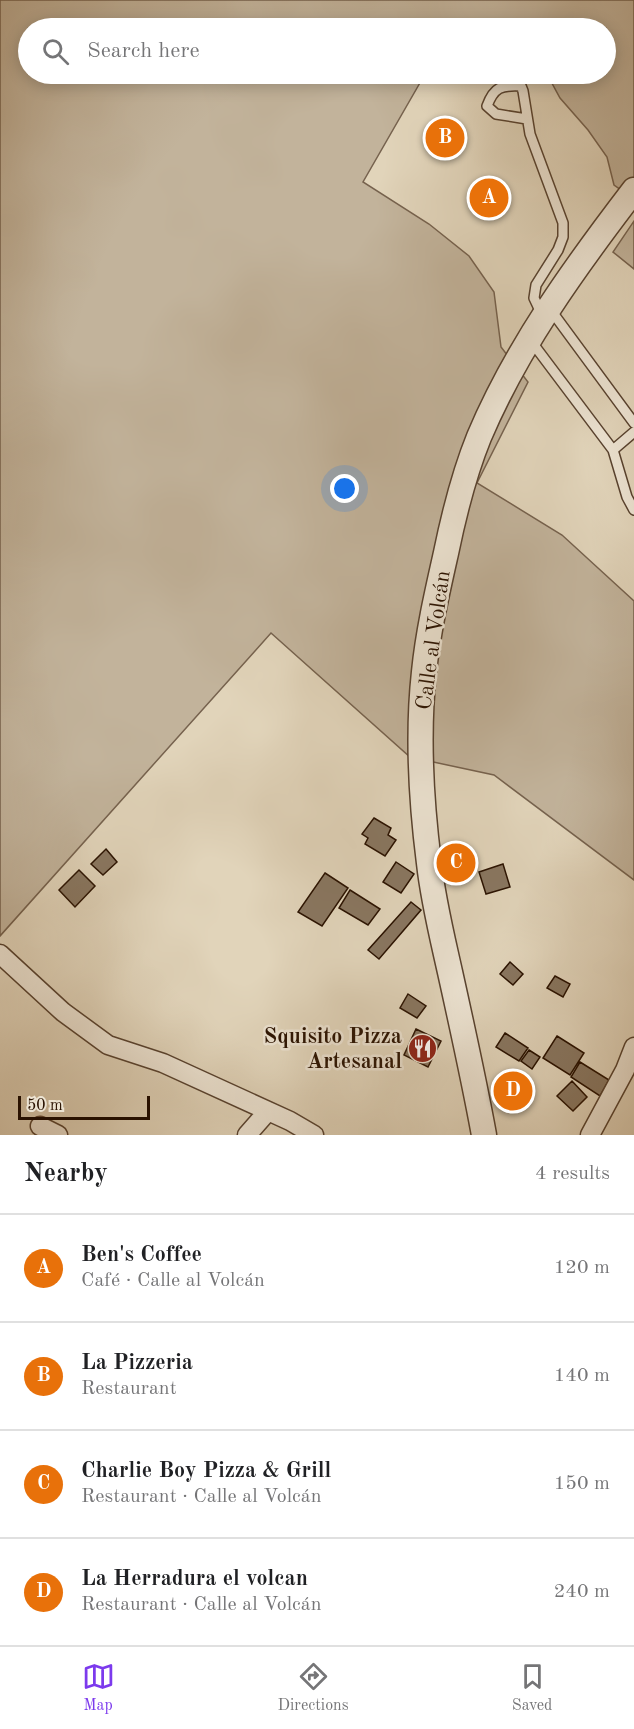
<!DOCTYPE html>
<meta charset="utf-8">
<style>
:root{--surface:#fff;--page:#f2f2f2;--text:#202124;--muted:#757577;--line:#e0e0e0;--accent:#7c3aed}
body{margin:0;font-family:"Old Standard TT",serif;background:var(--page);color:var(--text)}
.scale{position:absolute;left:18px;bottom:15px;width:132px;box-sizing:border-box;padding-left:6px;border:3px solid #2a1201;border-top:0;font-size:16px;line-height:21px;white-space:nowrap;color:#2a1201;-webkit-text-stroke:4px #ece3d2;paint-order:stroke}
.you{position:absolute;left:345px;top:489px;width:21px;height:21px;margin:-15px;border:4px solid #fff;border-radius:50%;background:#1a73e8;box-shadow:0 0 0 9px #1a73e833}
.badge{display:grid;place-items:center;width:39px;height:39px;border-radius:50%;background:var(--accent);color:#fff;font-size:20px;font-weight:700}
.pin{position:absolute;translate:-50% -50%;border:3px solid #fff;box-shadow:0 2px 6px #0006}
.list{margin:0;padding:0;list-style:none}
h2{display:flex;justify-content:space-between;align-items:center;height:78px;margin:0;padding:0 24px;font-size:26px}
h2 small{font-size:20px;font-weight:400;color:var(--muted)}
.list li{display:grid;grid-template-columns:39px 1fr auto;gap:18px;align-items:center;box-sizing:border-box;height:108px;padding:0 24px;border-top:2px solid var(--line)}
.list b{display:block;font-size:22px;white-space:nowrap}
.list p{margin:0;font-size:20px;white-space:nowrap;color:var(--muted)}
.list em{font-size:20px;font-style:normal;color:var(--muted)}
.icon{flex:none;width:33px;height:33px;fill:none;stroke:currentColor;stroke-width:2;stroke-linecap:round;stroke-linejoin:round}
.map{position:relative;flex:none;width:634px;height:1135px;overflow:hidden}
.search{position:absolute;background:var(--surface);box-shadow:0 3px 15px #0003;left:18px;right:18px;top:18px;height:66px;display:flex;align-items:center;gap:15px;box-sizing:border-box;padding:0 21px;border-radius:33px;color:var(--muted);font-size:22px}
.sheet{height:510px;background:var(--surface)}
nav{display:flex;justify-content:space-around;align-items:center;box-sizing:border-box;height:84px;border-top:2px solid var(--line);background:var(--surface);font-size:16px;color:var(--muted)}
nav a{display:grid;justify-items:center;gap:3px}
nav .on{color:var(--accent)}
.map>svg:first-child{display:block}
</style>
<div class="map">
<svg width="634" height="1135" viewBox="0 0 634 1135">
<rect width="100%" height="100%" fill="#e1d4ba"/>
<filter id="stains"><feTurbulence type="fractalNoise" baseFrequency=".00333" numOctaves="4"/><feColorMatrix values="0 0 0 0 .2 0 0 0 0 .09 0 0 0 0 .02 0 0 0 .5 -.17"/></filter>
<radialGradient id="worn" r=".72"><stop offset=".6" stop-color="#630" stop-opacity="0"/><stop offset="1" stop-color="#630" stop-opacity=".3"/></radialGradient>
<!-- green -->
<path fill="#c2b39b" stroke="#76624e" stroke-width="1.5" d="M0,0h634v199l-20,-14 -7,-28 -19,-27 -28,-32 -13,-24h59v-46h-117l-33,-8 -5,8h-423v46h397l-62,108 66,42 40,32 25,36 7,55 27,35 -51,101 85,52 72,66v279l-140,-105 -84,-18 -139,-124 -271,303z
M634,221v48l-21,-17z"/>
<!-- building -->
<path fill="#897761" stroke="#2a1201" stroke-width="1.5" d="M374,818l17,10 -3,7 8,5 -11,16 -20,-12 3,-6 -6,-4z
M106,849l11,13 -14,13 -12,-11z
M396,862l18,12 -13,19 -18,-11z
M503,864l7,23 -24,7 -7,-22z
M79,870l16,16 -20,21 -16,-17z
M325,873l23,15 -26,38 -24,-14z
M350,890l30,19 -12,16 -29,-17z
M411,902l10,8 -42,49 -11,-9z
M510,962l13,12 -10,11 -13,-11z
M555,976l15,8 -7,13 -16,-9z
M408,994l18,12 -9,12 -17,-10z
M416,1029l25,12 -13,26 -24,-12z
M505,1033l23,15 -9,13 -23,-14z
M557,1036l27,17 -14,22 -27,-17z
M529,1050l11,7 -8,12 -11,-8z
M580,1062l29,18 -9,16 -29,-19z
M572,1081l15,16 -14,14 -16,-15z"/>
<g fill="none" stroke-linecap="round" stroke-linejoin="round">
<defs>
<path id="service" d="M527,119l-31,-5 -9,-8c7,-19 14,-21 34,-20l2,5 7,43 33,89v14l-5,13 -22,35 -2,13 8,17
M550,309l84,114
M531,341l82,109 14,47 7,13
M613,450l21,-18"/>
<path id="minor" d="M0,954l63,58 45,33 55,18 127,58 24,14
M40,1126l18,9
M247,1135l21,-24
M590,1135l35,-65 9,-23"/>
<path id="tertiary" d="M484,1135c-10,-55 -22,-109 -34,-163 -8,-36 -17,-72 -21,-109 -8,-63 -12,-127 -5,-191 4,-40 13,-79 22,-119 8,-39 18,-79 33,-116 38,-90 96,-170 155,-247"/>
</defs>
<!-- service casing -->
<use href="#service" stroke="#58422f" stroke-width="12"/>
<!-- minor casing -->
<use href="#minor" stroke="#58422f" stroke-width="21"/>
<!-- tertiary casing -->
<use href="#tertiary" stroke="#58422f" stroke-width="27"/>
<!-- service -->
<use href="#service" stroke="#ece3d2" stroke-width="9"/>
<!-- minor -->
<use href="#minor" stroke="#ece3d2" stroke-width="18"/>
<!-- tertiary -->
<use href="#tertiary" stroke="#ece3d2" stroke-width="24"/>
</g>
<!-- icons -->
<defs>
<symbol id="restaurant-disc" viewBox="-11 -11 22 22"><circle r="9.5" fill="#8f2418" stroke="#ece3d2"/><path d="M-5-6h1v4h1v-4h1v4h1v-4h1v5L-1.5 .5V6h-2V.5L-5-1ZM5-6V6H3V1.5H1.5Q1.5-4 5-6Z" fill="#fff"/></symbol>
</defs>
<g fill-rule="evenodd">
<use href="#restaurant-disc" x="406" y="1032" width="33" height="33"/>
</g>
<g text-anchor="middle" stroke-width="5" stroke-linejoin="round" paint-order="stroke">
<!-- street labels -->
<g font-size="22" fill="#2a1201" stroke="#ece3d2">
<text transform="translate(432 640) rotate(-82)" y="8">Calle al Volcán</text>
</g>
<!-- poi labels -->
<g font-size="22" font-weight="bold" fill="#2a1201" stroke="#ece3d2" text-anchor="end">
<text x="402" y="1043">Squisito Pizza<tspan x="402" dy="25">Artesanal</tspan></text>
</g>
</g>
<rect width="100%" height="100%" filter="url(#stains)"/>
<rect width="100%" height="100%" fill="url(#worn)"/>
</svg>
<div class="scale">50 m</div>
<div class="you"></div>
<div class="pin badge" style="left:489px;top:198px;background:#e8710a">A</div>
<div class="pin badge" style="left:445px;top:138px;background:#e8710a">B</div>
<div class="pin badge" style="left:456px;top:863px;background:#e8710a">C</div>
<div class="pin badge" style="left:513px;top:1091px;background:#e8710a">D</div>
<div class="search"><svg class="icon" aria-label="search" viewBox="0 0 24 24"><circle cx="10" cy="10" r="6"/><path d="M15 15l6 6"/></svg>Search here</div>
</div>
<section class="sheet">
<h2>Nearby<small>4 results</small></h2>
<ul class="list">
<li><span class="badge" style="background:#e8710a">A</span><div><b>Ben's Coffee</b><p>Café · Calle al Volcán</p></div><em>120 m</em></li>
<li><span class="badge" style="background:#e8710a">B</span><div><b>La Pizzeria</b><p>Restaurant</p></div><em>140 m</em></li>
<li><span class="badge" style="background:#e8710a">C</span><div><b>Charlie Boy Pizza &amp; Grill</b><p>Restaurant · Calle al Volcán</p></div><em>150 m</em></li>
<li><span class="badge" style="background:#e8710a">D</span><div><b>La Herradura el volcan</b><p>Restaurant · Calle al Volcán</p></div><em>240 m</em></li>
</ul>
</section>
<nav>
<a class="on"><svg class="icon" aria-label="map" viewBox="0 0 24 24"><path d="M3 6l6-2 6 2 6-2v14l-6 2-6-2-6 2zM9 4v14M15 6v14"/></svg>Map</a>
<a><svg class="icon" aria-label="directions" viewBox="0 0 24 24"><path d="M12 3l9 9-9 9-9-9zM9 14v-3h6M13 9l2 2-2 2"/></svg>Directions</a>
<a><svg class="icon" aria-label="saved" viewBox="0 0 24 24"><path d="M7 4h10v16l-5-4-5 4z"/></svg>Saved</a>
</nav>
